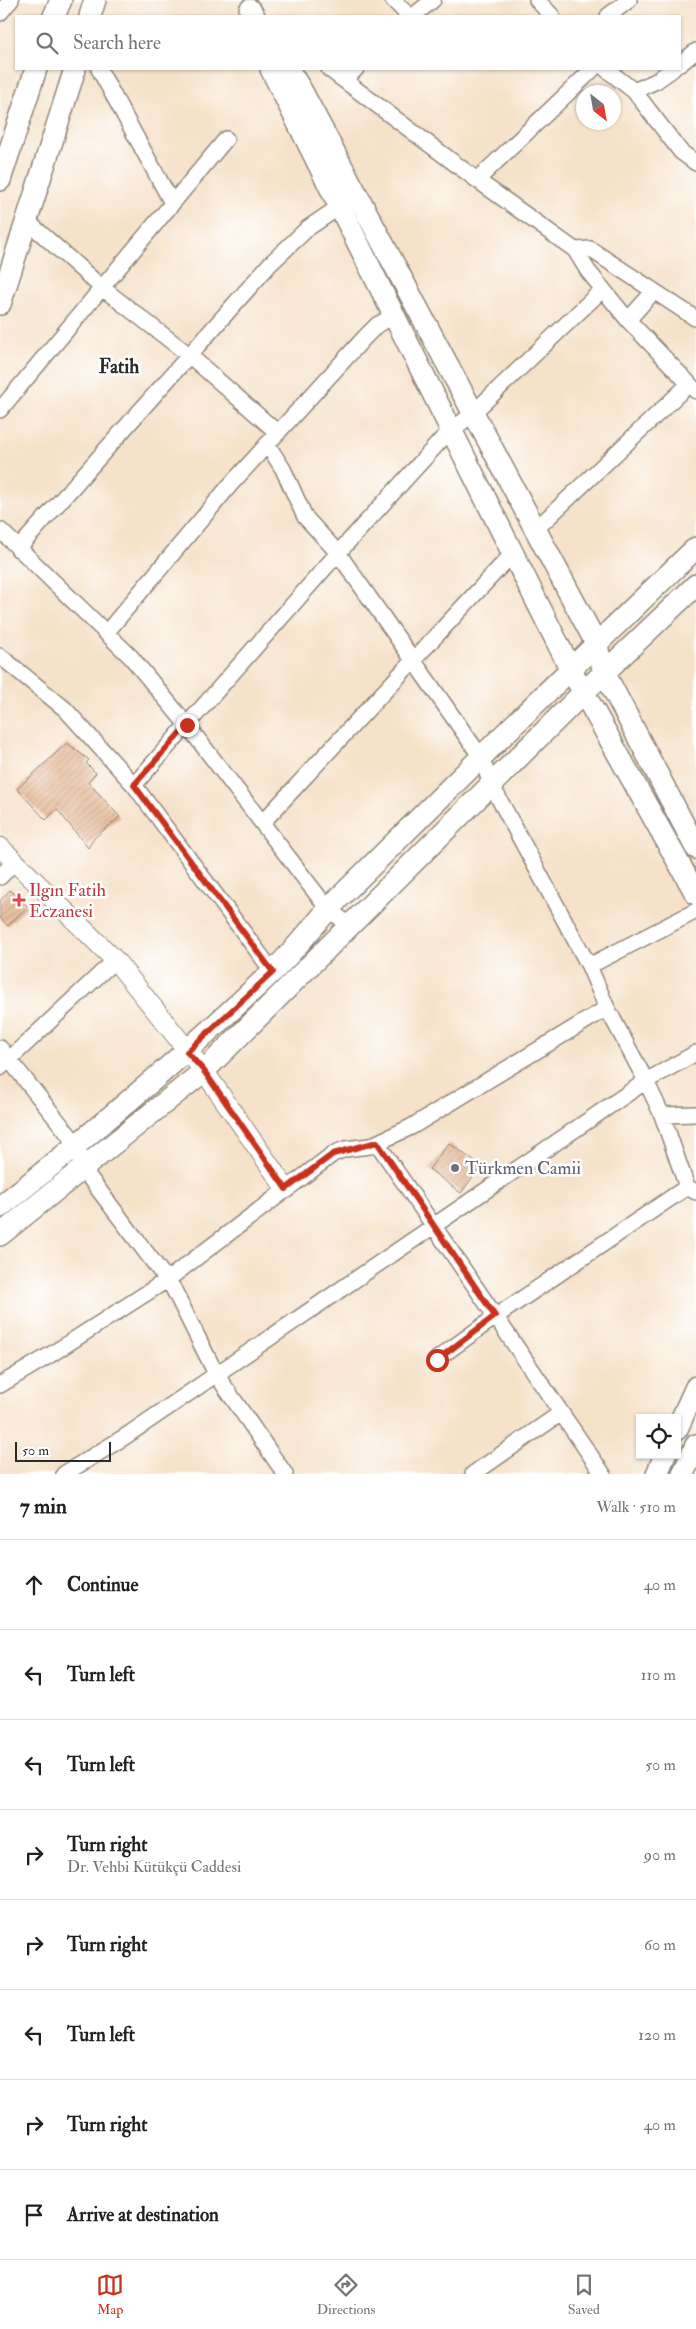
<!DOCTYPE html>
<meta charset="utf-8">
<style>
:root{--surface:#fff;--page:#f6f6f6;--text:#202124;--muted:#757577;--line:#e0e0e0;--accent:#c8321e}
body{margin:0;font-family:"IM FELL Double Pica",serif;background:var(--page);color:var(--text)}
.controls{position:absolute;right:15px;bottom:15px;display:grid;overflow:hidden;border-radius:0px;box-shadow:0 1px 4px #0004}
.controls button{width:45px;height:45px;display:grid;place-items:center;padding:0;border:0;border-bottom:1px solid var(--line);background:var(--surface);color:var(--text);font:25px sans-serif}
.compass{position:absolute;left:576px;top:85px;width:45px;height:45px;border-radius:50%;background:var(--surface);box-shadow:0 1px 4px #0004;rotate:149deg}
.scale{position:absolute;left:15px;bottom:12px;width:96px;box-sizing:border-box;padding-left:5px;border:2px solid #2b2b2b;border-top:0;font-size:14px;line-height:18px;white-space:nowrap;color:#2b2b2b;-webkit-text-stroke:4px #fff;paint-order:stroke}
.stop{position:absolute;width:15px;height:15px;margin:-11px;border:4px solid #c8321e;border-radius:50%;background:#fff}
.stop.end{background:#c8321e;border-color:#fff;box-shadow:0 1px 5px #0008}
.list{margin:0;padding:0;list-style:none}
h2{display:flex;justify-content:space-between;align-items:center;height:65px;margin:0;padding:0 20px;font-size:21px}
h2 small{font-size:16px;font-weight:400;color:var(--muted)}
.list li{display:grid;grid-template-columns:32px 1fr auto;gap:15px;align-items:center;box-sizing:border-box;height:90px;padding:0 20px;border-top:1px solid var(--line)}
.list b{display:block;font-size:19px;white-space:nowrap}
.list p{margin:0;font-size:16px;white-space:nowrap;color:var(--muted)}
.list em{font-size:16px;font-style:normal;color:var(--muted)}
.icon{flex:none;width:28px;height:28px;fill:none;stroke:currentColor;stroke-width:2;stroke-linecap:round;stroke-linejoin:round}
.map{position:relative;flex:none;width:696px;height:1474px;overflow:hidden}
.search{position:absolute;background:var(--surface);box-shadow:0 1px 4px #0004;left:15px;right:15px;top:15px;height:55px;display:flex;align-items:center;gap:12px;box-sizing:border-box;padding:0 18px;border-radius:0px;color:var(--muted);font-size:19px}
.sheet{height:785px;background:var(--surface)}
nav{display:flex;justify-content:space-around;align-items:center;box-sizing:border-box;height:70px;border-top:1px solid var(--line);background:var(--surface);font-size:14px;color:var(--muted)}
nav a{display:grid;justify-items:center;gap:2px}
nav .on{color:var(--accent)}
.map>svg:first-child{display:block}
</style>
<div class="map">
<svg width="696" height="1474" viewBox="0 0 696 1474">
<defs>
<pattern id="building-hatch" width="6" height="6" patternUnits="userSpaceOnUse" patternTransform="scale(1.25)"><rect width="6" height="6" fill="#e2af86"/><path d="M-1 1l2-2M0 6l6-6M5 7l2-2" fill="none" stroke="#b78f6e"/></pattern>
</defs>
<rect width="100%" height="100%" fill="#fff"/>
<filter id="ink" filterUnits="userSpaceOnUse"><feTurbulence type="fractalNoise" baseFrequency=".02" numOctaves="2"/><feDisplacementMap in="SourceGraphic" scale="10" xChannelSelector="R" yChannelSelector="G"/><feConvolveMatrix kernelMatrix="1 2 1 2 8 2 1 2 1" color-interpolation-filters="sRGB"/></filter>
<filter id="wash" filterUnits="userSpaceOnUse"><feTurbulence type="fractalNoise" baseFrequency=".0096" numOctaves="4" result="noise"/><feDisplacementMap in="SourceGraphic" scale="20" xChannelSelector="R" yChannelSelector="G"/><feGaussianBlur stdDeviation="1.12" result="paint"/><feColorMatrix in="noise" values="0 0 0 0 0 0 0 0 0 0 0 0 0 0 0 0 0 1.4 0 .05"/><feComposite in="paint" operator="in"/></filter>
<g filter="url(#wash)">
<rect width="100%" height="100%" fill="#f6e2c9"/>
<g id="blocks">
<!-- building -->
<path fill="url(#building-hatch)" d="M67,743l22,17 -3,3 10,10 -8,9 32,35 -26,21 -6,10 -31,-39 -11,11 -29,-31z
M10,890l17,16 -19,20 -8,-8v-17z
M449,1143l32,23 -20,27 -32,-24z"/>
</g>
</g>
<g filter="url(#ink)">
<use href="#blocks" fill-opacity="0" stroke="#90867a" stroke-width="1"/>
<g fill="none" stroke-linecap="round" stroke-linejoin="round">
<defs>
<path id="minor" d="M393,0l16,16
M537,0l15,16
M0,13l11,-13
M413,16l20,-16
M608,16l21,-16
M680,64l16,-13
M99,69l73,134
M329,69l148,111 98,70 13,21 40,49 68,71
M606,69l28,22 47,61 15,11
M344,80l12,-11
M634,91l22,-10 17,-12
M477,180l116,-111
M26,220l75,67 88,68 89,78
M575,250l15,-1 105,69
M628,320l26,-29
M0,410l226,-271
M267,444l16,25 22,48 33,36 143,204 10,27 98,182 18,42 39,73 16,34 25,72 9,5
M0,530l131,127 56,68 141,184 20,15
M535,530l154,-146
M18,549l252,-285 38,-36 31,-21
M106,633l125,-149 135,-148 11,-11 17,-9
M0,656l65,53 69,76 139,187
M134,785l204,-232 104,-114 31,-26 130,-124
M262,823l251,-270
M0,877l15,-16
M589,966l107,-55
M0,1048l77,97 6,24 90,119 43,86 69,100
M0,1068l115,-108
M662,1115l34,-1
M377,1143l226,331
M437,1359l58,-42 192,-130
M0,1385l50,-30 117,-75 166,-126 12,-5 25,-3 41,-19 196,-119
M64,1474l62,-38 520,-355 50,-28
M473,1474l88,-61"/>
<path id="tertiary" d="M0,847l115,113 89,111 82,118"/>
<path id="secondary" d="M250,10l4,6
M54,16l7,-16
M90,16l5,-16
M271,69l299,599 126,226
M288,69l12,19 296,555 8,29 92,176
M0,180l36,-111
M0,304l75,-235
M0,1207c93,-74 184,-151 270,-233 26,-24 46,-53 71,-78 118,-117 235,-234 355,-348
M0,1235l204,-164 381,-380 111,-106
M677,1429l19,-42
M657,1474l8,-19
M683,1474l13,-29"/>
</defs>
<!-- minor casing -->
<use href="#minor" stroke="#90867a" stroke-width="18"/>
<!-- tertiary casing -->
<use href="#tertiary" stroke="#90867a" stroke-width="21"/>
<!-- secondary casing -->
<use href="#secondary" stroke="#90867a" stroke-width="24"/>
<!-- minor -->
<use href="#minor" stroke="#fff" stroke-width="15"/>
<!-- tertiary -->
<use href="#tertiary" stroke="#fff" stroke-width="19"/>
<!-- secondary -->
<use href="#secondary" stroke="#fff" stroke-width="21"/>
</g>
</g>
<g fill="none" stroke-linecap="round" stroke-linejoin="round" filter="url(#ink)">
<!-- route -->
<path stroke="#c8321e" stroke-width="6" d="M187,725l-53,60 139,187 -86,80 17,19 82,118 47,-35 44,-12 118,174 -58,44"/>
</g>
<!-- markers -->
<path fill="#e0444e" stroke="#fff" stroke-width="2" d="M16.5 892.5h5v5h5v5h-5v5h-5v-5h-5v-5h5z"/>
<circle fill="#6b7280" stroke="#fff" stroke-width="2" cx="455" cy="1168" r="5"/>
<g text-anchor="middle" stroke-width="5" stroke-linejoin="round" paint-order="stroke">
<!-- health labels -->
<g font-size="18" fill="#be3a42" stroke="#fff" text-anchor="start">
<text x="29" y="896">Ilgın Fatih<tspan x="29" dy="21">Eczanesi</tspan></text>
</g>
<!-- worship labels -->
<g font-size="18" fill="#5b616d" stroke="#fff" text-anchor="start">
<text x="465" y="1174">Türkmen Camii</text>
</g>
<!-- neighbourhood labels -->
<g font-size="19" font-weight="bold" fill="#2b2b2b" stroke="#fff">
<text x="119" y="373">Fatih</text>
</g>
</g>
</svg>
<div class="controls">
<button><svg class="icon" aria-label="locate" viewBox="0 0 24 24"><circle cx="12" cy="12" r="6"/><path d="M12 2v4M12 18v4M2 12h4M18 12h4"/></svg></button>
</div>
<svg class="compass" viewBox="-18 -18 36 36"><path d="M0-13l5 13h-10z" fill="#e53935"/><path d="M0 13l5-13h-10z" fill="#757577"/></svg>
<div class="scale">50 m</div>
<div class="stop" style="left:437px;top:1360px"></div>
<div class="stop end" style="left:187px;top:725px"></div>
<div class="search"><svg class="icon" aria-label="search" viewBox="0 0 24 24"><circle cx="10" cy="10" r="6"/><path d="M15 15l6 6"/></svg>Search here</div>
</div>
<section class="sheet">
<h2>7 min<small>Walk · 510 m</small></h2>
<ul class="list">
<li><svg class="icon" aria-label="ahead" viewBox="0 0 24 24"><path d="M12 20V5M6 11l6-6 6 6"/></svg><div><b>Continue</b></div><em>40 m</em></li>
<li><svg class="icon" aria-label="left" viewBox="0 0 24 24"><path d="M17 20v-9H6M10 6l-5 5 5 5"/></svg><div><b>Turn left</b></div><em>110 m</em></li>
<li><svg class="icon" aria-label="left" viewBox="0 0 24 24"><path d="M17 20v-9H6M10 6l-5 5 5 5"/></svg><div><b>Turn left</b></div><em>50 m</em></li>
<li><svg class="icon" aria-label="right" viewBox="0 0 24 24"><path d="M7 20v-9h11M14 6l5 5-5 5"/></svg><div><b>Turn right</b><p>Dr. Vehbi Kütükçü Caddesi</p></div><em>90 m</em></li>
<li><svg class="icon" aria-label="right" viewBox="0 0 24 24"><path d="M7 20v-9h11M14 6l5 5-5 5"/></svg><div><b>Turn right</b></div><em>60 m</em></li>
<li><svg class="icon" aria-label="left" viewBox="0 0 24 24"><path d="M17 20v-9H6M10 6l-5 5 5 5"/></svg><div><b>Turn left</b></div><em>120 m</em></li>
<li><svg class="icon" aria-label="right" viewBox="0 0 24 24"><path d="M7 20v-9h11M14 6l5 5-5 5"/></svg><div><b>Turn right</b></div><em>40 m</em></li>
<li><svg class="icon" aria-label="arrive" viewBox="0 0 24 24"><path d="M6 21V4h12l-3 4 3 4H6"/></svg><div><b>Arrive at destination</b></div></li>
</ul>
</section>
<nav>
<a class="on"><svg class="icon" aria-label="map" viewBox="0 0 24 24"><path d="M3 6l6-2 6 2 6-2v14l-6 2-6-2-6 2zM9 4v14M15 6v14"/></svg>Map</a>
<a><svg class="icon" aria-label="directions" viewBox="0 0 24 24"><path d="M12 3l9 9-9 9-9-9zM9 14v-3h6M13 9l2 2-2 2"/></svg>Directions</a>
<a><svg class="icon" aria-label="saved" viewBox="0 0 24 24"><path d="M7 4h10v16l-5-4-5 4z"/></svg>Saved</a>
</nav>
